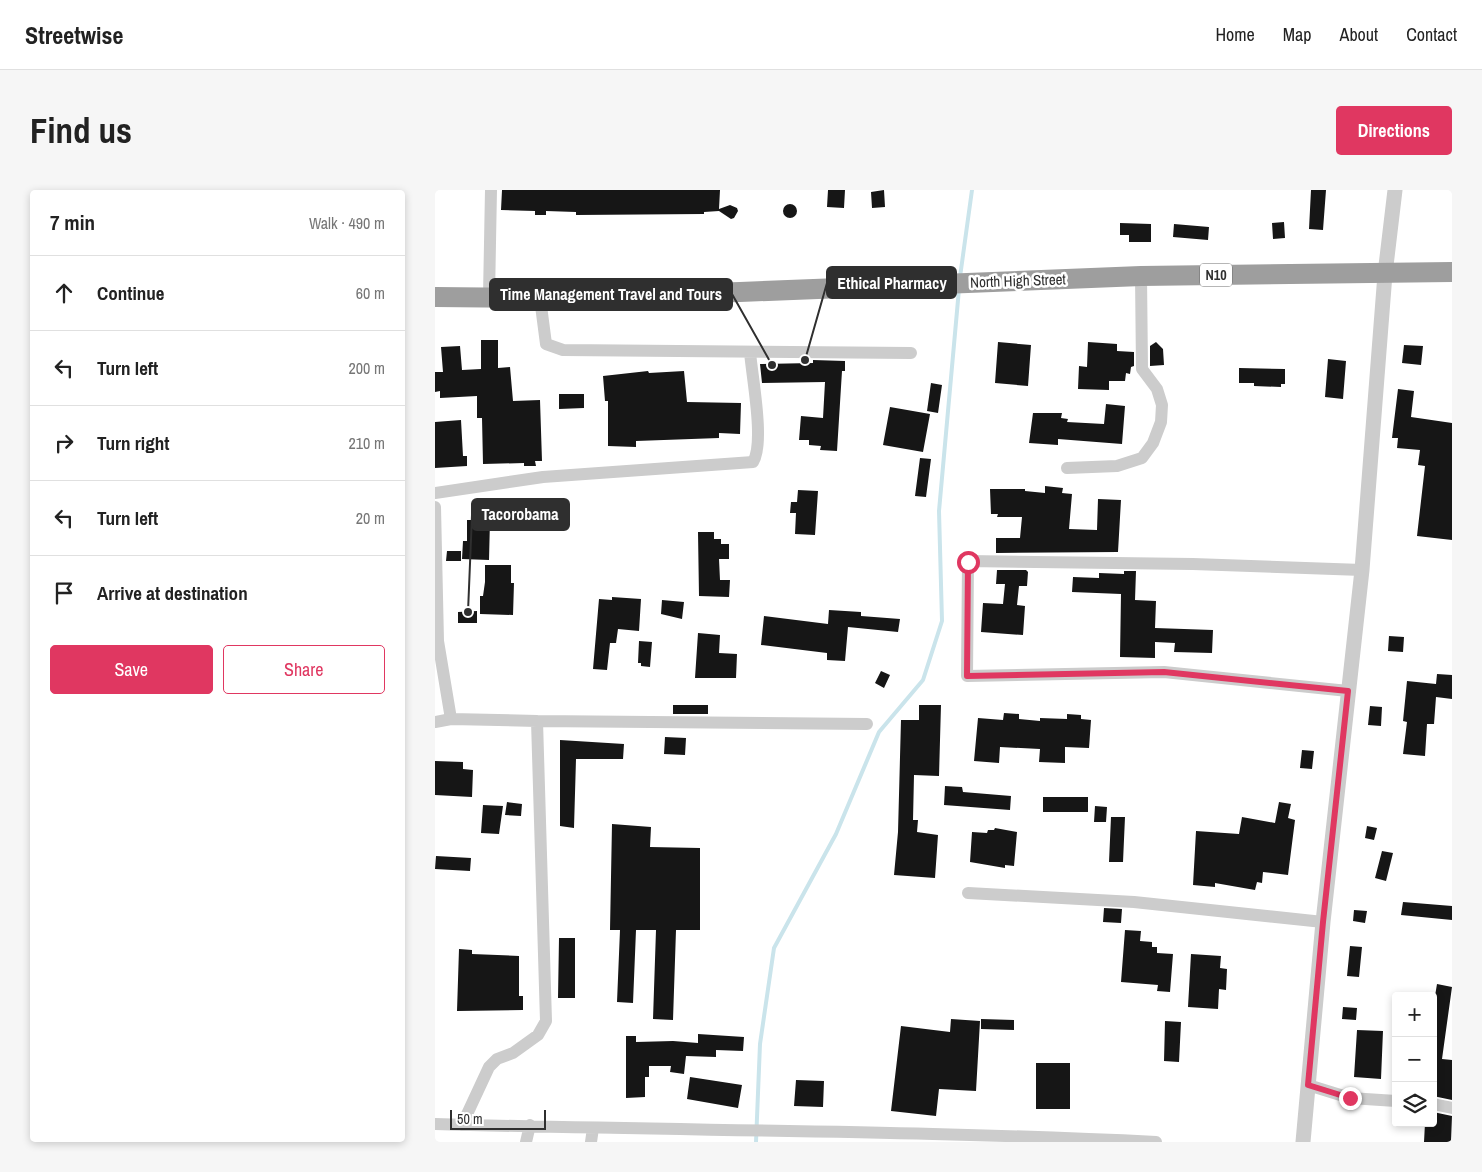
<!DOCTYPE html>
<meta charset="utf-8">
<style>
:root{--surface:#fff;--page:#f6f6f6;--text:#222;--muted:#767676;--line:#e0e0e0;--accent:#e03761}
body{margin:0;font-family:"Archivo Narrow",sans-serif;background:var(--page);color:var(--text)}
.controls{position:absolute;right:15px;bottom:15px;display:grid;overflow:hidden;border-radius:5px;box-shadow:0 2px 8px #0003}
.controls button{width:45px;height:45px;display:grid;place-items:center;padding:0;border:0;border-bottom:1px solid var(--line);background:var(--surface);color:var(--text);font:25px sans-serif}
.scale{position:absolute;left:15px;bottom:12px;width:96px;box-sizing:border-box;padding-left:5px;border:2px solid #2f2f2f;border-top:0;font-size:14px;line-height:18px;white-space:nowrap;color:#2f2f2f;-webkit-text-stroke:4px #fff;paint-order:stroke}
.stop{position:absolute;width:15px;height:15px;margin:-11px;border:4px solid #e03761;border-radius:50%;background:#fff}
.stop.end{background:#e03761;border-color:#fff;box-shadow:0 1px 5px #0008}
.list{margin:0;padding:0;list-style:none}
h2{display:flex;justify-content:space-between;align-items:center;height:65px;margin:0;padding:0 20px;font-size:21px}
h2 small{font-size:16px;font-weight:400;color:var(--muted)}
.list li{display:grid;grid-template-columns:32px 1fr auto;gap:15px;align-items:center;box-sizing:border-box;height:75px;padding:0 20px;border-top:1px solid var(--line)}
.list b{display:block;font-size:19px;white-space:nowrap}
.list em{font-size:16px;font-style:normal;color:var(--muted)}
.actions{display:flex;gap:10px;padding:15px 20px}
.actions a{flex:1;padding:11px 0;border:1px solid var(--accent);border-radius:5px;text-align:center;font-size:18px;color:var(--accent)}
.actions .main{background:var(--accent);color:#fff}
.icon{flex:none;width:28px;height:28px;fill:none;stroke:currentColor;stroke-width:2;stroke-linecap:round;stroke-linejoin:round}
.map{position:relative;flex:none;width:1017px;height:952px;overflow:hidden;border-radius:5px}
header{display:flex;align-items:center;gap:30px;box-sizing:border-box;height:70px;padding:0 25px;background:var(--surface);border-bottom:1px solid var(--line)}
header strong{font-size:24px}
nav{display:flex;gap:28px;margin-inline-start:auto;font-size:18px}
.intro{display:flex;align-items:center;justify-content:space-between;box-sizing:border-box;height:120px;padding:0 30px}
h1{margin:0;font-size:35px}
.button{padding:12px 22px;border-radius:5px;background:var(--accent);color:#fff;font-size:18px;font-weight:700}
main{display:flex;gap:30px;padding:0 30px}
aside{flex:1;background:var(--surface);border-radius:5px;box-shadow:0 2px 8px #0003}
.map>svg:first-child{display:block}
</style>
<header>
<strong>Streetwise</strong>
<nav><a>Home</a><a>Map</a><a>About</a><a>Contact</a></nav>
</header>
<div class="intro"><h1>Find us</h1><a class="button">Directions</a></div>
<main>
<aside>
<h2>7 min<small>Walk · 490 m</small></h2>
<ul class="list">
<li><svg class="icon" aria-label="ahead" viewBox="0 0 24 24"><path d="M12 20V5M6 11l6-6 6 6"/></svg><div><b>Continue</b></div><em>60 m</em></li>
<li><svg class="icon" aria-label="left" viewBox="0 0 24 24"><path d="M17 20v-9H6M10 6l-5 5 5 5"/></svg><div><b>Turn left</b></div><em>200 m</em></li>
<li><svg class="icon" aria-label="right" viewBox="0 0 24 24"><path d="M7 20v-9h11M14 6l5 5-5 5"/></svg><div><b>Turn right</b></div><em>210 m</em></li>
<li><svg class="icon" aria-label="left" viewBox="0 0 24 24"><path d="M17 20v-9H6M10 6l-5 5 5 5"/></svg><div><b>Turn left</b></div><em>20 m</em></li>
<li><svg class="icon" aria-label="arrive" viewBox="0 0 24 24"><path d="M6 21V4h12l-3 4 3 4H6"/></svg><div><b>Arrive at destination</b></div></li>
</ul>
<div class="actions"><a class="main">Save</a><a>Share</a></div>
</aside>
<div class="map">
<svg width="1017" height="952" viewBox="0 0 1017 952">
<rect width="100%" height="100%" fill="#fff"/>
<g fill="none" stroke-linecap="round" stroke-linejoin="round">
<!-- stream -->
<path stroke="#cae4eb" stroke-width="4" d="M525,87l12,-87
M321,952l4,-98 14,-96 62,-114 43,-102 44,-52 19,-59 -3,-110 20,-222"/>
</g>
<!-- building -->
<path fill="#161616" d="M67,0h218l-1,19 11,-4 7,3 1,3 -4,7 -3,1 -12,-8 -15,1v2l-128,1v-3l-30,-1v4h-11v-4l-34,-1z
M393,0h17l-1,18 -17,-1z
M449,0l1,17 -13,1 -1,-16z
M876,0h15l-3,40 -14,-1z
M348 21a7 7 0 1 1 14 0a7 7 0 1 1-14 0Z
M849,32l1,16 -12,1 -1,-16z
M685,33l31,1v18h-22v-7h-9z
M739,34l35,3 -1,13 -35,-3z
M46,150h17v28l12,-1 3,34 27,-1 2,61h-7l1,5h-12v-3l-41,1 -1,-46h-5v-22l-37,2v-7l-5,1v-20h8l-2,-25 19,-1 2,24 19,-1z
M563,152l33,3 -3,41 -33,-3z
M653,152l29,2v7l17,1v14l-3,1 -1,7 -4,-1 -1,8h-16v9l-31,-1 1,-23 8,1z
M721,152l7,7 1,16 -14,1v-20z
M969,155l19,1 -2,19 -19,-2z
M893,169l18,2 -3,38 -18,-2z
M378,170l32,1v10h-3l-5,80 -17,-1 1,-4 -12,-1v-5h-10l2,-24 22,2 2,-36 -63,1 -2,-19 53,-1z
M804,178l46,1v15h-4v3l-27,-1v-3h-15z
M213,181l1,2 35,-2 3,31 54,1 -1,31 -21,-1v5l-83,3v6l-28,-1v-45h-3l-2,-25z
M496,193l11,2 -4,28 -11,-2z
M963,199l16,2 -3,26 41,6v117l-35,-4 8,-70 -7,-1 2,-15 -23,-2 1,-10h-6z
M124,204h25v14l-25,1z
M671,214l19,2 -3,38 -64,-5v6l-29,-2 4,-30h29l-1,5 7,1 -1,3 37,2z
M455,217l40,7 -7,38 -40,-7z
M26,230l2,36h4v10l-32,2v-46z
M485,268l11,1 -5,38 -11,-1z
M610,296l18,2 -1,5 10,1 -3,35 28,1 1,-31 23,1 -3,52 -122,1v-15h24l2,-21h-25l1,-3h-7l-1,-25h35v2l20,2z
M363,300l20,1 -3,44 -20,-1 1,-21h-6l1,-11h6z
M32,330h23l-1,40 -27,-1 1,-18h4z
M263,342h16v7h7v5h8v15h-10l1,21h10l-1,17 -30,-1z
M12,361h14v10h-15z
M50,375h26v18h3l-1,32 -33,-1v-18h3l2,-14z
M562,380h29l2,2 -1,14h-8l-2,19 8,1 -2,29 -42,-3 2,-29 20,1 2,-20h-9z
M689,381h12l-1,29 21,1 -1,27 58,2 -1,23 -38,-1 1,-9 -20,-1v16l-35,-1 1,-63 -49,-2 1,-15 26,1v-5l25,1z
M177,407l29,2 -2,32 -21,-2 -2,14h-6l-3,27 -14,-1 6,-70 13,1z
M227,410l22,2 -2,17 -21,-5z
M394,420l32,2v4l39,3 -2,13 -50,-5 -3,34 -18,-1v-7l-66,-8 3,-29 64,8z
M42,421v12h-19v-11z
M263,443l22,2 -1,18 18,1 -1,24h-41z
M954,446l15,1 -1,15 -15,-1z
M204,451l13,1 -2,25 -9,-1v-3h-3z
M446,481l9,4 -6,13 -9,-5z
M1002,484l15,1v24l-16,-2 -2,27h-7l-2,32 -22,-2 4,-32 -4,-1 4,-40 29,3z
M238,515h35v9h-35z
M484,515h22l-2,71 -25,-1 -1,45h5l-1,12 21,3 -3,43 -41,-3 4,-43 3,-112h18z
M935,516l12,1 -1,19 -13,-1z
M569,523l15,1v5l21,2v-3l27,1v-5l14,1v4l10,1 -2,28 -24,-1v16l-26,-1 1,-13 -40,-2 -1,16 -25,-2 4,-43 25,2z
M230,547l21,1 -1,17 -21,-1z
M125,550l64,4 -1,15h-47l-2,69 -14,-2z
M867,560l12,1 -2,18 -12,-1z
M0,571l28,1v7l10,1 -1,27 -37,-2z
M510,596l17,1 1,5 48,4 -1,14 -66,-5z
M608,607h45v15h-45z
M72,612l15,2 -1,12 -16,-1z
M844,612l12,2 -3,14 7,2 -7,55 -25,-3 -1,11 -5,-1 -2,8 -40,-7v4l-22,-2 3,-54 43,3 3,-17 33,6z
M48,615l20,1 -4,28 -18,-1z
M660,616l12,1 -1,15h-12z
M676,627h14l-2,45h-14z
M177,634l39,3 -1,20 50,1v82h-24l-3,90 -20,-1 3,-89h-20l-3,73 -16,-1 3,-72h-10z
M932,636l10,2 -3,12 -9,-2z
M560,638l22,4 -3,34 -9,-1v3l-35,-6 2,-30 15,1 1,-3h6z
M947,661l11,2 -7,28 -11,-3z
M1,666l35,2 -1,13 -35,-2z
M968,712l49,4v14l-51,-5z
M669,718l18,1 -1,14 -18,-1z
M919,720l13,1 -2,12 -12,-2z
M690,740l16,1 -1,10 12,1v5h5v6l16,1 -3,38 -13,-1 1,-6 -37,-3z
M124,748h16v60h-17z
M915,756l12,1 -3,30 -12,-1z
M24,759l13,1v4l47,2v40h4v14l-66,1z
M756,764l30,2 -1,12 7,1 -1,21 -7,-1 -1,20 -30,-2z
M1002,794l15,3 -10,72 10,1v40l-19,-4v-88z
M908,817l14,1 -1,12 -14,-1z
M516,829l29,2 -4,70 -37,-2 -3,27 -45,-5 10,-85 49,6z
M546,829l33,1v10l-33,-1z
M730,831l16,1 -2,40 -15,-1z
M922,840l26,1 -2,48 -27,-2z
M263,844l46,3 -1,14 -27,-1v7l-30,-1 -2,18 -14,-2 1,-6h-22v11h-4v20l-19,1v-62h10v6l37,-1 25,2z
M601,873h34v46h-34z
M255,887l52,8 -4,23 -51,-9z
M361,890l28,1 -1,26 -29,-1z
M998,922l19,4 -1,26h-27l1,-19h8z"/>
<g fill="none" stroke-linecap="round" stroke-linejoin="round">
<!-- minor -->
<path stroke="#ccc" stroke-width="12" d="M54,106l2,-106
M105,108l6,46 17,6 348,3
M632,278l50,-2 25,-8 11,-15 8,-21 1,-17 -5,-16 -15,-20 -1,-93
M0,303l108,-16 210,-15c12,-19 -1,-85 -3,-110
M0,317l3,134 13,78 86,2 9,300 -8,14 -25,18 -16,6 -8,8 -27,58
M913,501l-184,-19 -197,4 1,-115 225,3 169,6
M102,531l330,3
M0,532l16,-3
M533,703l166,9 189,20
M873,895l42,13 46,3
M998,914l19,4
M0,934c240,7 481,6 721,18
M91,952l4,-17
M156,952l2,-14"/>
<!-- tertiary -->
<path stroke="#ccc" stroke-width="15" d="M868,952l20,-220 39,-352 23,-296 10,-84"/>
<!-- trunk -->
<path stroke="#9e9e9e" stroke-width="20" d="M0,107l105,1 200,-6 401,-16 311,-4"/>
</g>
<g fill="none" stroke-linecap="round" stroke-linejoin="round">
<!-- route -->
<path stroke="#e03761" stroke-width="6" d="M533,372l-1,114 197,-4 184,19 -25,231 -15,163 42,13"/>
</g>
<g text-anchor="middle" stroke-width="5" stroke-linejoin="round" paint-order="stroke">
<!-- shield labels -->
<rect fill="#fff" stroke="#6d6d6d" stroke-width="1" x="765" y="73.5" width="32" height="23" rx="4"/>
<g font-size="14" font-weight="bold" fill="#2f2f2f">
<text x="781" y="90">N10</text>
</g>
<!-- street labels -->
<g font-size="15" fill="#2f2f2f" stroke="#fff">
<text transform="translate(583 91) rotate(-2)" y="5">North High Street</text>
</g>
</g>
<!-- callouts -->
<path fill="none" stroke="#2f2f2f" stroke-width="2" d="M370 170L392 93M337 175L297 104M33 422L37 325"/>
<g fill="#2f2f2f" stroke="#fff" stroke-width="2">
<circle cx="370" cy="170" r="5"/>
<circle cx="337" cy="175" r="5"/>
<circle cx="33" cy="422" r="5"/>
</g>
<g fill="#2f2f2f" stroke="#2f2f2f" stroke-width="2">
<rect x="392" y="77" width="129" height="31" rx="5"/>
<rect x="55" y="89" width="242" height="31" rx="5"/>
<rect x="37" y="309" width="97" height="31" rx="5"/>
</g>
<g font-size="16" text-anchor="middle" font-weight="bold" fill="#fff">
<text x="457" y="99">Ethical Pharmacy</text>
<text x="176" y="110">Time Management Travel and Tours</text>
<text x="85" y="330">Tacorobama</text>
</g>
</svg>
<div class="controls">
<button>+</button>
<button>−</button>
<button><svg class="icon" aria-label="layers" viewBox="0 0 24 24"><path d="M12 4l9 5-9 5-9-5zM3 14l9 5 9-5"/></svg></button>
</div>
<div class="scale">50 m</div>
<div class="stop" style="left:533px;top:372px"></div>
<div class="stop end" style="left:915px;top:908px"></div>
</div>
</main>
